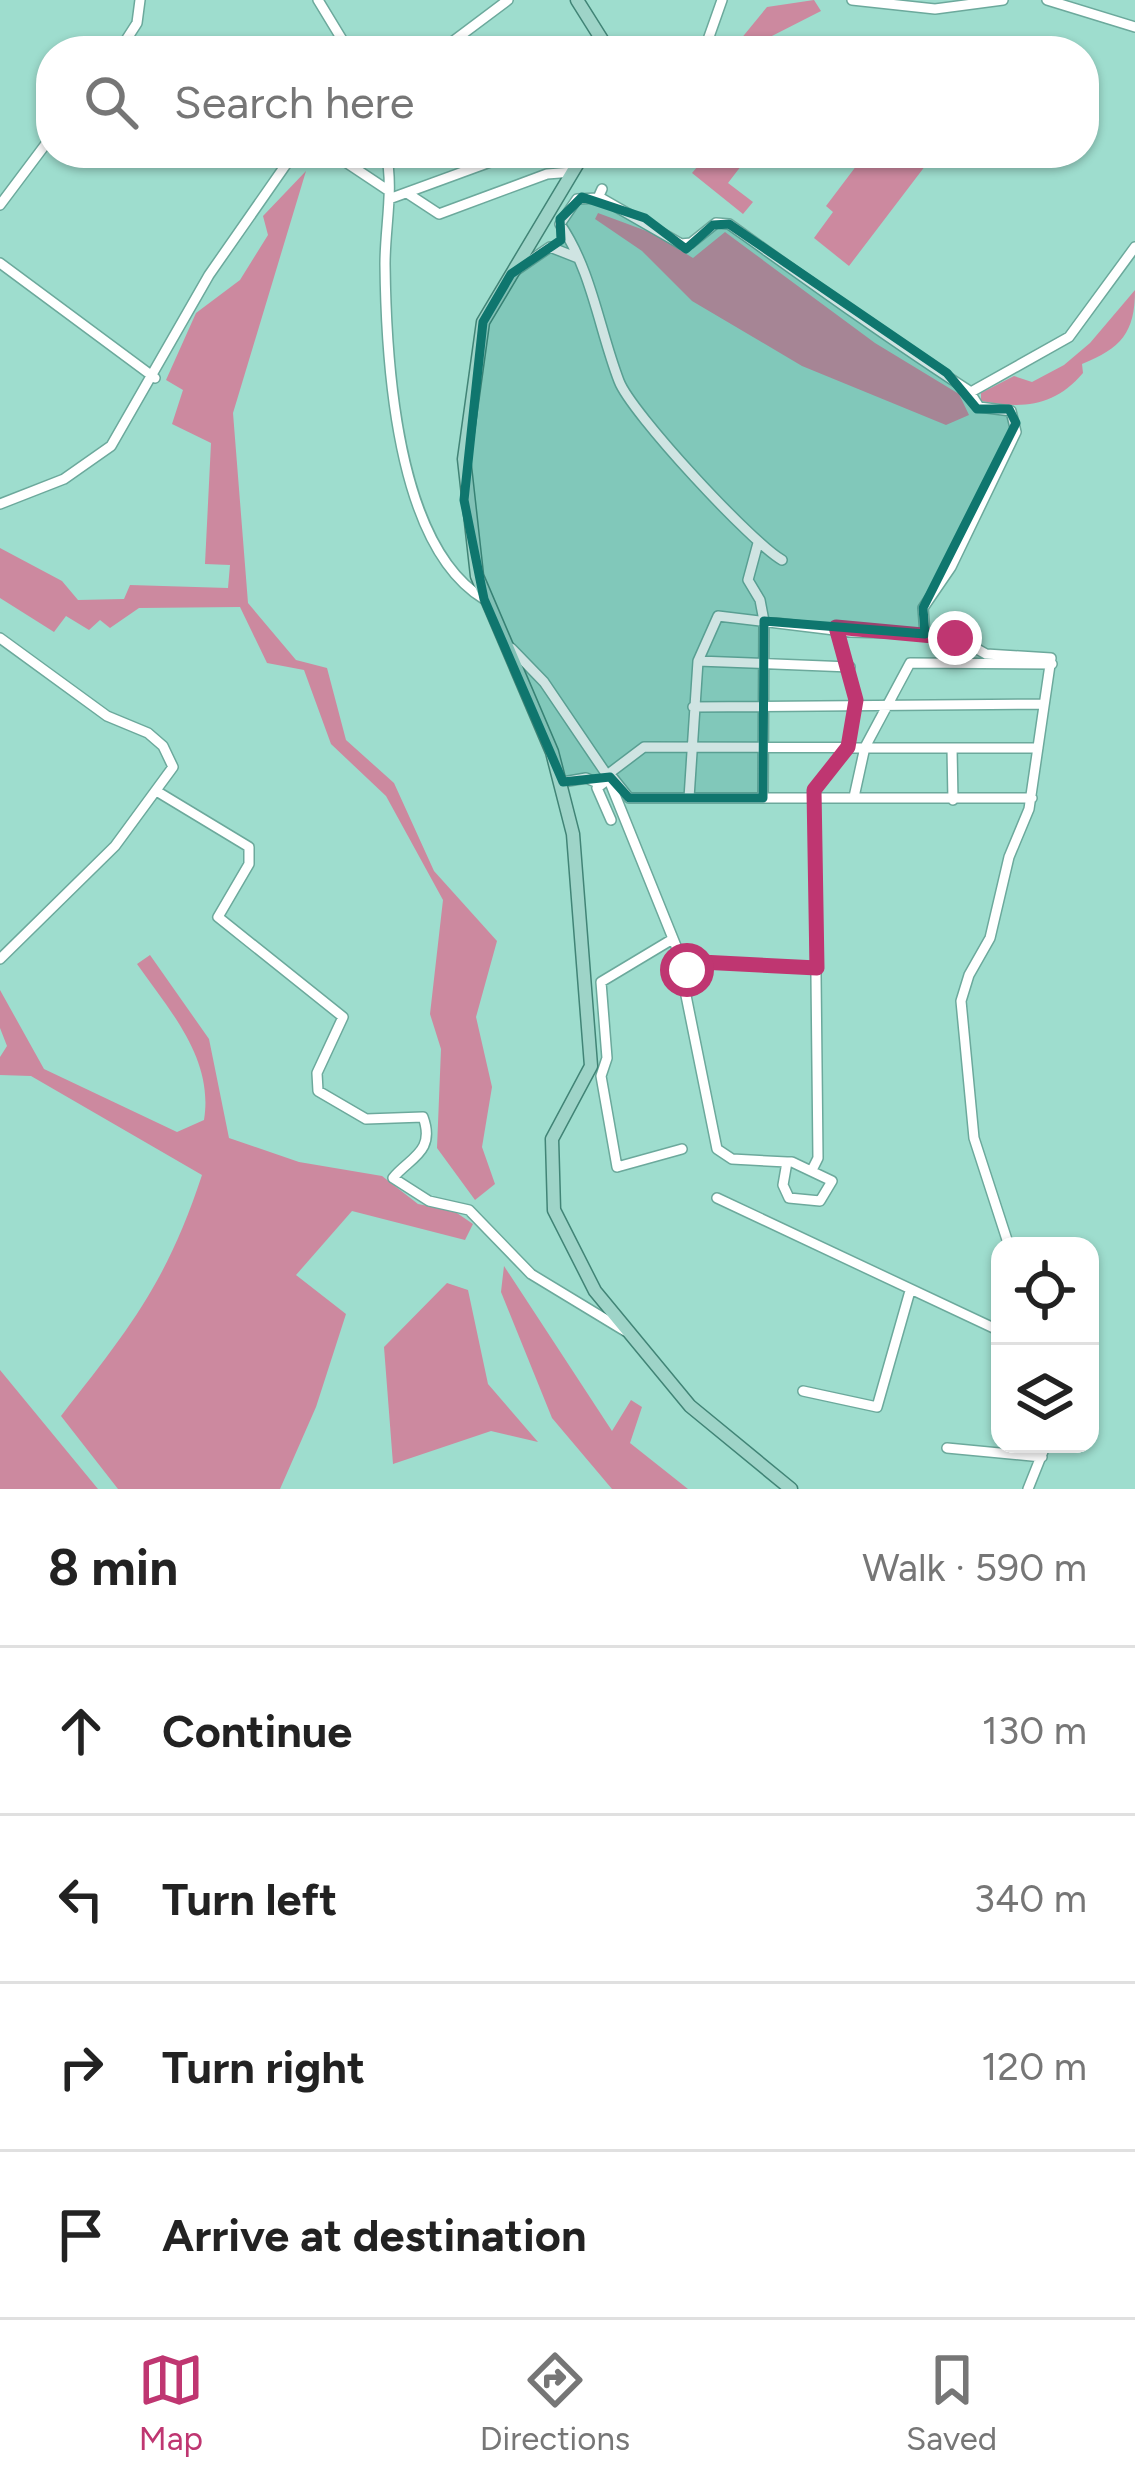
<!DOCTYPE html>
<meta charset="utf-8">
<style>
:root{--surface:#fff;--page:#f6f6f6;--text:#222;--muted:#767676;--line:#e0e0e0;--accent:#bf3671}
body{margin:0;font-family:Figtree,sans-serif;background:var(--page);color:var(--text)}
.controls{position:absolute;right:36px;bottom:36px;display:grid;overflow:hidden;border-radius:24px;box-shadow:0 3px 9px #0004}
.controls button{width:108px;height:108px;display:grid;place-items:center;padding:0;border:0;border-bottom:3px solid var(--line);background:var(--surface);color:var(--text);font:60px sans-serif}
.stop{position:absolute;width:36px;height:36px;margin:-27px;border:9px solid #bf3671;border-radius:50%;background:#fff}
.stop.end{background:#bf3671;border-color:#fff;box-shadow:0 3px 12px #0008}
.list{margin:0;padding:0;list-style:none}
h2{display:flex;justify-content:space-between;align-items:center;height:156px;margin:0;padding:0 48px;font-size:51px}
h2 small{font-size:39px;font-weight:400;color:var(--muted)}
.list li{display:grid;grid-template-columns:78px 1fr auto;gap:36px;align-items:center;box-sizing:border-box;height:168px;padding:0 48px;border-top:3px solid var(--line)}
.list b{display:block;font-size:45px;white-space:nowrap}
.list em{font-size:39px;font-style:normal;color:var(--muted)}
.icon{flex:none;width:66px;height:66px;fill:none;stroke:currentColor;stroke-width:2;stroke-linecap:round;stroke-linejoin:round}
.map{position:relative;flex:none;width:1135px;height:1489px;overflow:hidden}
.search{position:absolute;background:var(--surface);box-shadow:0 3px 9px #0004;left:36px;right:36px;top:36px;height:132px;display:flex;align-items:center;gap:30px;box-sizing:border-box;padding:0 42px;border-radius:48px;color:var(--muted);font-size:45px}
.sheet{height:828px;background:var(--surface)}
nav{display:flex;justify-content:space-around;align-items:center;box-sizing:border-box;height:168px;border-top:3px solid var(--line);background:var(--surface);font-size:33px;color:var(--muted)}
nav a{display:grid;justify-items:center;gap:6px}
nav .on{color:var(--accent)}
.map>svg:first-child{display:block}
</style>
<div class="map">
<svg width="1135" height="1489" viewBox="0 0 1135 1489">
<rect width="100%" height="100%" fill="#9eddce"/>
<!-- forest -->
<path fill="#cc899f" d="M814,0l7,11 -53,27 13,13h-50l36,-44z
M709,153h42l-23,30 25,19 -10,12 -51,-41z
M866,153h69l-86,113 -35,-28 19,-26 -7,-6z
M306,171l-73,242 15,190 48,57 31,8 19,72 48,43 40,88 63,70 -21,76 16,70 -10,60 13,37 -20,16 -38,-52 4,-99 -11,-35 13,-114 -57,-104 -55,-52 -27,-74 -37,-7 -27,-56 -101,1 -29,20 -10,-8 -11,10 -23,-14 -12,16 -54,-34v-50l62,33 16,19 46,-1 6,-14 98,3 2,-23 -25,-1 6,-121 -39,-19 11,-34 -17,-10 30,-67 44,-33 28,-45 -5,-19z
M598,213l54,20 41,25 32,-26 150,111 84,51 10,21 -23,10 -144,-59 -110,-65 -50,-50 -47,-32z
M1135,290c0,43 -14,58 -53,74l1,9c-29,34 -60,36 -102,28v-8l33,-17 18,6 32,-17 26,-22z
M150,955l59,84 20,99 70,24 83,14 36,28 36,7 19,13 -8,16 -113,-29 -56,64 50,39 -30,93 -36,82h-162l-57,-73c68,-87 106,-134 141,-241l-171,-99 -31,-1v-18l7,-11 -7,-18v-38l44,79 133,63 27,-12c10,-61 -34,-109 -67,-156z
M504,1266l108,165 19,-31 11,7 -12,36 58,46h-76l-60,-71 -51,-126z
M447,1283l21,7 20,94 50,58 -47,-11 -98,33 -9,-117z
M0,1370l98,119h-98z"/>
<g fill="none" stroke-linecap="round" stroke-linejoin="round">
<defs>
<path id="minor" d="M318,0l31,51
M852,0l83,9 68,-9
M1047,0l88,27
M119,51l18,-28 3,-23
M440,51l68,-51
M704,51l18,-51
M332,153l57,38
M386,153c8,36 -1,74 -1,111 1,93 10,281 99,335
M388,161l24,-8
M602,189l-4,9 -21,1 -17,25c32,47 39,105 59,157 12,32 134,163 163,179
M407,193l32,21 108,-40 26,-2
M599,197l82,47 10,-1 25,-20 13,1c81,58 160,115 242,168l98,-55 66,-90
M389,199l126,-46
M0,205l51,-68
M0,263l155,115
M515,271l35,-24 28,11
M0,504l64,-25 47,-33 98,-171 85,-122
M758,543l-10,37 12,20 4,21 -1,177
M925,634l-2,-26 28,-41 65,-135 -5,-21 -32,-4 -10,-16
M0,638l107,78 41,17 15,13 10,21 -58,79 -115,113
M511,648l33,34 63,93
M698,661l152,6
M693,707l351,-3
M952,748l1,52
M609,773l20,25h403
M606,781l-9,7 14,32
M563,782l23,-4 12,5
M158,792l91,55v17l-31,53 125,100 -26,56 1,18 48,28 57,-2c13,35 -14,41 -30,61l36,23 40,9 62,64 94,57
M854,797l11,-50 45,-84 142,1
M689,798l9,-137 20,-45 133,16 74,2 34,5 27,15 65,4 -22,151 -20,48 -19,81 -21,37 -8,26 13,137 35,108
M671,940l-70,42 6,76 -6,18 16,91 65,-18
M683,971l18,-9 116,6
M787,1162l-4,23 6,13 31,3 12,-20 -40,-19h-5l-55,-3 -15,-10 -41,-203 -69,-171 37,-28 394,1
M813,1168l5,-10 -4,-366 34,-45 8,-47 -21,-73
M717,1198l283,133
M803,1391l74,16 33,-116
M947,1448l95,9
M1028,1489l18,-45"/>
<path id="major" d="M577,0l32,51
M584,153l-101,169 -19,137 13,117 75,176 21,82 18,232 -39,73 2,71 41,81 95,115 101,83"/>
</defs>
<!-- minor casing -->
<use href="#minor" stroke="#6ca99c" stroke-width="12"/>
<!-- major casing -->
<use href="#major" stroke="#418476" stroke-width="15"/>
<!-- minor -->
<use href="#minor" stroke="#fff" stroke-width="9"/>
<!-- major -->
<use href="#major" stroke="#9ed4c8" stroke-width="12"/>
</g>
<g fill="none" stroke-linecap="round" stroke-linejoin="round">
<!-- route -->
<path stroke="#bf3671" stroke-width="15" d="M687,970l14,-8 116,6 -3,-178 34,-43 8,-47 -20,-73 119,11"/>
</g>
<!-- marked area -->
<path fill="#0f766e" fill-opacity="0.2" stroke="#0f766e" stroke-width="9" stroke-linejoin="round" d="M582,197l63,21 41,31 27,-24 16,-1 218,149 30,36h32l7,14 -93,185 2,26 -161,-13 -1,177h-134l-19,-21 -47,5 -79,-183 -20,-99 19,-178 28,-48 50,-34 -1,-21z"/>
</svg>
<div class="controls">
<button><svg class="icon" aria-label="locate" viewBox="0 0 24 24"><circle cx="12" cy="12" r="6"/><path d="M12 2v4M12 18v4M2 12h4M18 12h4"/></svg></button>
<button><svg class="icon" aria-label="layers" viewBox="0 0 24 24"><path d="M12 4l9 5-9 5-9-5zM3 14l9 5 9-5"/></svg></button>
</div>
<div class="stop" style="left:687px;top:970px"></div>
<div class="stop end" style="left:955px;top:638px"></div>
<div class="search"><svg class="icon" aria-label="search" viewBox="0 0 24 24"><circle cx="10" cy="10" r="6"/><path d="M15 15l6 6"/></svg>Search here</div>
</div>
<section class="sheet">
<h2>8 min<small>Walk · 590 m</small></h2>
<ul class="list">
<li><svg class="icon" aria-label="ahead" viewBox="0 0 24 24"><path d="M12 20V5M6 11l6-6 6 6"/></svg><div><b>Continue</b></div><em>130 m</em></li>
<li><svg class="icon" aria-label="left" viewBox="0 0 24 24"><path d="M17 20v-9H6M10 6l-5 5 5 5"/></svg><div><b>Turn left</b></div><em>340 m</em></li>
<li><svg class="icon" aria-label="right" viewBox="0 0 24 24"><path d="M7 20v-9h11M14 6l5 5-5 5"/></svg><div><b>Turn right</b></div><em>120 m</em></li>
<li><svg class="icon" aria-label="arrive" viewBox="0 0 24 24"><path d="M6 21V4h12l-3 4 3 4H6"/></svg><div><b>Arrive at destination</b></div></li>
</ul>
</section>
<nav>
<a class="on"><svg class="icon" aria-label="map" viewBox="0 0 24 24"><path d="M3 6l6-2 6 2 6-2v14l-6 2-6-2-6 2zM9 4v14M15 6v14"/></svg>Map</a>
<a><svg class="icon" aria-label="directions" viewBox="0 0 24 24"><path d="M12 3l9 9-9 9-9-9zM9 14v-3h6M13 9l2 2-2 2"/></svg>Directions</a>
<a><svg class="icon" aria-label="saved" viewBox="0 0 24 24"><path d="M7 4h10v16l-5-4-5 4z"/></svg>Saved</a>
</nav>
